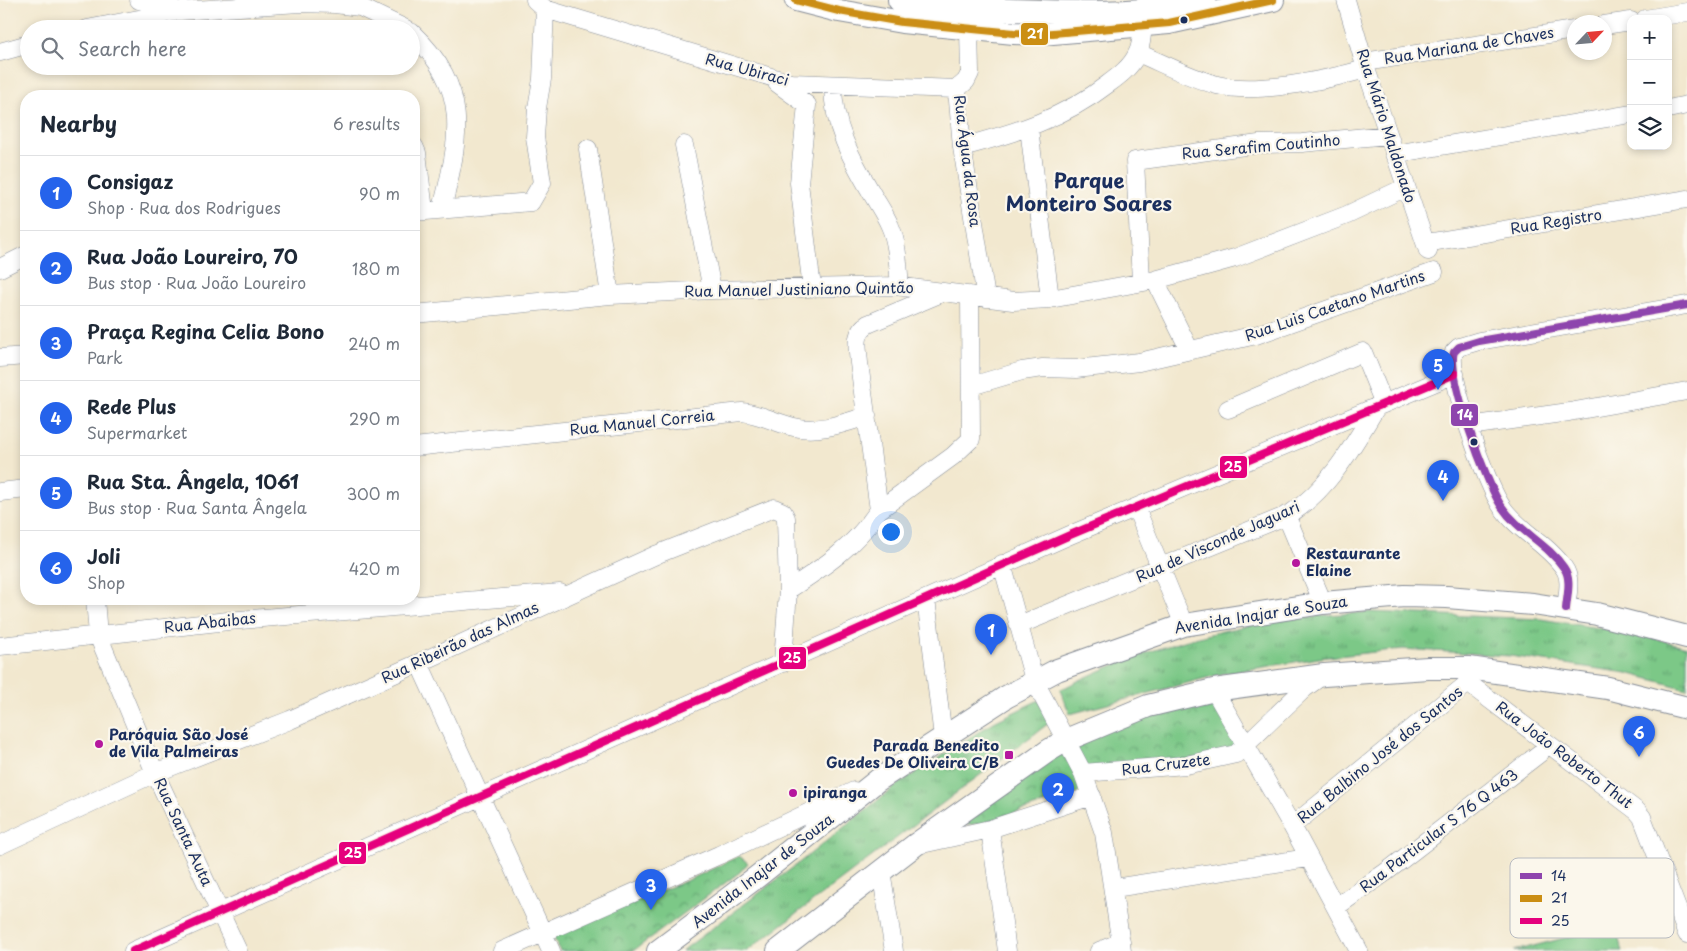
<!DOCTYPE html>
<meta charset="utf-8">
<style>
:root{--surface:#fff;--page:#f2f2f3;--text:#1f2937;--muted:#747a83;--line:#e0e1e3;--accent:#2563eb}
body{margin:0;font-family:"Playpen Sans",sans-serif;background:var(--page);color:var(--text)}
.controls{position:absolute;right:15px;top:15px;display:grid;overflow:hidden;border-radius:10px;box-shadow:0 2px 8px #0003}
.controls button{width:45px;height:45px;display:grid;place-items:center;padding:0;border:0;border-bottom:1px solid var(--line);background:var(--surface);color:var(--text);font:25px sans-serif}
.compass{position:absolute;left:1567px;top:15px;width:45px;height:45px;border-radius:50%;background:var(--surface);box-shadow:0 2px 8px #0003;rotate:64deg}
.you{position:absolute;left:890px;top:531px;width:18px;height:18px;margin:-12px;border:4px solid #fff;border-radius:50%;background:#1a73e8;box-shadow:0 0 0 8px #1a73e833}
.badge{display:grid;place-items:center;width:32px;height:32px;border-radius:50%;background:var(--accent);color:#fff;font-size:16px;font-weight:700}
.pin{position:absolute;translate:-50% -41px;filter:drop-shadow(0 1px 2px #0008)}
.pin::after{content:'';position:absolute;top:26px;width:18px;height:15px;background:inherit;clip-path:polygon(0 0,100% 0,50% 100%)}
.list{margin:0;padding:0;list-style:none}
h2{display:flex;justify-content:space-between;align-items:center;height:65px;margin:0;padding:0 20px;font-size:21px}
h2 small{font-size:16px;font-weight:400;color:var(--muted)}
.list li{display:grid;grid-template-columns:32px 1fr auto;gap:15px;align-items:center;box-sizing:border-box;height:75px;padding:0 20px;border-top:1px solid var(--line)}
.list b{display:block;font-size:19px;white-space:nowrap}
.list p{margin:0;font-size:16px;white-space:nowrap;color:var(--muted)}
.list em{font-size:16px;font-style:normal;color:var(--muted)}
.icon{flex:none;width:28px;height:28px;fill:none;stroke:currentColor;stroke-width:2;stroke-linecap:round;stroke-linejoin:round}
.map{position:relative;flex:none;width:1687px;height:951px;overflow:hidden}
.search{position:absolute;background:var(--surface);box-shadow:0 2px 8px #0003;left:20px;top:20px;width:400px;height:55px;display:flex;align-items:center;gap:12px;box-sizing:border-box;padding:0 18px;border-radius:28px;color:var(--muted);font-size:19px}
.panel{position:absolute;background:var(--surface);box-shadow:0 2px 8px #0003;left:20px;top:90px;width:400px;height:515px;border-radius:20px}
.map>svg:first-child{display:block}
</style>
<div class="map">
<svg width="1687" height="951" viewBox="0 0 1687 951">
<defs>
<pattern id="grass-tufts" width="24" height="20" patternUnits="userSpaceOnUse" patternTransform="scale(1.25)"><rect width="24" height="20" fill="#7bc887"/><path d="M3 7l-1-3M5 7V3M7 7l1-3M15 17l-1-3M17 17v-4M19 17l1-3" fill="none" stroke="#64a372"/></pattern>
<pattern id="park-crowns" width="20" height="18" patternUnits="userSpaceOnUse" patternTransform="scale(1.25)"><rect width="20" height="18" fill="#7bc887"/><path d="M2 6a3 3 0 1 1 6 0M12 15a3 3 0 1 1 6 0" fill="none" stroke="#64a372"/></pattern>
</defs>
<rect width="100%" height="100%" fill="#fbf7ec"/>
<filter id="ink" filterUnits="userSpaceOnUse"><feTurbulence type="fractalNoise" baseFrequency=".02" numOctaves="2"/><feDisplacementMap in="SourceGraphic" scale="10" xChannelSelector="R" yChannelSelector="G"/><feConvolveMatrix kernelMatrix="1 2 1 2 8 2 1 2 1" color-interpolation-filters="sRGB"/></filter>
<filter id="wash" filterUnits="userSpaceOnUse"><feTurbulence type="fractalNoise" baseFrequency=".0096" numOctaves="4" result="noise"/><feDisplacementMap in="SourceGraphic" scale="20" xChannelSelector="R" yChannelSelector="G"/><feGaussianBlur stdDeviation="1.12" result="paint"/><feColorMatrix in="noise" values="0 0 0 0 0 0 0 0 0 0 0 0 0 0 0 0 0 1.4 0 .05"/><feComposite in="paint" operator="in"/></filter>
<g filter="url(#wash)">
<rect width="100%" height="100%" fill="#f2e8cf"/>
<!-- grass -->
<path fill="url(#grass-tufts)" stroke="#4b7c72" d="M1369,612l172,7 101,16 45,12v42l-60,-16 -117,-17 -107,-7 -84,9 -98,16 -151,40 -10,-24c65,-34 135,-55 206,-68 34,-6 69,-7 103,-10z
M1039,700l10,23 -302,228h-65l113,-85 102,-81 97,-63z"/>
<!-- park -->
<path fill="url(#park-crowns)" stroke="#4b7c72" d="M1214,690l30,56 -8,7 -153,20 -11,-36z
M1052,754l12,1 21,33 -10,6 -92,29 -16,2 8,-12z
M739,856l9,7 -8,9 -107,79h-73l-8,-17 139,-55z"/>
<!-- pitch -->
<path fill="#7bc887" stroke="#4b7c72" d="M1615,925l7,26h-108z"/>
</g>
<g filter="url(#ink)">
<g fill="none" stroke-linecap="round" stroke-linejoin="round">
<defs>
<path id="minor" d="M139,0l41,11 119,-8 36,1 25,3 46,22
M535,0l10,9 246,74 166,6
M1346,0l20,69 62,182
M1645,19l42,-7
M1604,25l27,-4
M87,29l88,-17
M969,29l1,44 -4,8 -9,8 5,58 24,151
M411,32c60,57 49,104 31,177
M0,52l29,-8
M1138,53c26,11 52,25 79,32 40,10 109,-5 149,-16
M1364,62l210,-32
M777,83l30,22 -8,78 13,105
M833,85c0,41 18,73 38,107 6,11 14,22 19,34 8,18 8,41 10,60
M1668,109l19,-4
M1029,128l21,171
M684,145l28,145
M414,146l3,7 7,58
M962,147c53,-14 102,-29 146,-63 11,-8 23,-17 29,-30 6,-10 5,-29 7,-41
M588,149l22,146
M1394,154l237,-40
M414,212l117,-10 11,-19 -7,-46 2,-29 5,-29 3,-70
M1426,243l261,-44
M0,268l26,-13
M1155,280l34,69
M1141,281l-6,-120 124,-17 43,-1 86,-8
M414,314l196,-19 102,-5 184,-4 117,15 37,-2 105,-19 80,-22 112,-43 59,-28
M0,358l26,-2
M971,386l51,-15 21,-3 33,1 63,-7 117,-27 178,-63
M1228,409l135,-57 21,52
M1469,426l100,-14 118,-21
M414,447l328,-35c19,2 34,11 52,15 24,6 50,-4 73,-11
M0,492l26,-3
M1136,508l48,117
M879,510l74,-54 18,-17 -1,-144
M1286,515l37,88
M1002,564l32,116 49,93 21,60 18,118
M788,590c37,-24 66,-43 91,-80l-20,-147c-1,-14 -6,-30 9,-39l76,-32
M95,599l3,36 57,138 83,178
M926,599l17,138
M1566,609c1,-13 6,-30 -2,-41 -16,-24 -46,-37 -62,-61 -15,-21 -56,-133 -48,-155l5,-5 20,-6 208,-36
M1019,625l271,-111c39,-25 63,-68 87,-108
M0,646l228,-25 332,-28
M419,663l132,288
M1469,668l-1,15 169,128 5,6 45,117
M1214,690l78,136 67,125
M1083,773l103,-8 50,-11 69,-66 18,-13
M1292,826l176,-143
M990,829l17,122
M922,844l68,-15 102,-33
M0,845l155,-72 135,-53 129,-57 239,-109 116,-46 9,4 3,6 2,72 -5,73
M881,871l13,80
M1114,888l194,-30
M1336,907l50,-35 154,-119
M133,951l937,-416 385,-161
M502,951l217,-96 135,-64
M1099,951l22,-9"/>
<path id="major" d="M796,0l43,11 63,11 112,11 27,1 128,-11 104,-23
M899,0c47,7 94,10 142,11 54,2 111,2 164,-11
M658,951l100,-75 120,-96 128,-83 51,-27 127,-45 139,-22 81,-7 43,1 86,7 64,10 90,23
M778,951l137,-106 133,-94 18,-11 82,-34 66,-16 110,-15 104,-7h41l139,20 79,20"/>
</defs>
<!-- minor casing -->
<use href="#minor" stroke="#868c96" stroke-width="19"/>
<!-- major casing -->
<use href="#major" stroke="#868c96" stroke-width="24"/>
<!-- minor -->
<use href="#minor" stroke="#fff" stroke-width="18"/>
<!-- major -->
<use href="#major" stroke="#fff" stroke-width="22"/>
<defs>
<path id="bus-1" d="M1566,609c1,-13 6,-30 -2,-41 -16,-24 -46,-37 -62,-61 -15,-21 -56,-133 -48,-155l5,-5 20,-6 208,-36"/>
<path id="bus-2" d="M796,0l43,11 63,11 112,11 27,1 128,-11 104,-23"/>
<path id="bus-3" d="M133,951l937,-416 385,-161"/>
</defs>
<!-- bus-1 casing -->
<use href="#bus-1" stroke="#fbf7ec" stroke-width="11"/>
<!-- bus-2 casing -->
<use href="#bus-2" stroke="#fbf7ec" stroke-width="11"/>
<!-- bus-3 casing -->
<use href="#bus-3" stroke="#fbf7ec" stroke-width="11"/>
<!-- bus-1 -->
<use href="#bus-1" stroke="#8e44ad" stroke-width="8"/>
<!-- bus-2 -->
<use href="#bus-2" stroke="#cb8e13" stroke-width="8"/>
<!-- bus-3 -->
<use href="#bus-3" stroke="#e5007d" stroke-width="8"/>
</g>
</g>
<!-- markers -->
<g fill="#1b2f5e" stroke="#fbf7ec" stroke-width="2">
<circle cx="1184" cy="20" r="4.5"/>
<circle cx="1474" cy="442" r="4.5"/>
</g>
<g fill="#b5179e" stroke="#fbf7ec" stroke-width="2">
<circle cx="1296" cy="563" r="5"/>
<circle cx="99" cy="744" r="5"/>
<rect x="1004" y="750" width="10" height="10" rx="2.5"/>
<circle cx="793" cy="793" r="5"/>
</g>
<g text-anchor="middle" stroke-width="4.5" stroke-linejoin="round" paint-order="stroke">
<!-- street labels -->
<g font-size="15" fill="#1b2f5e" stroke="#fbf7ec">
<text transform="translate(1469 46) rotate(-9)" y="5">Rua Mariana de Chaves</text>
<text transform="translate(747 70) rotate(15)" y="5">Rua Ubiraci</text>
<text transform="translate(1386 126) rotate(72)" y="5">Rua Mário Maldonado</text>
<text transform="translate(1261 147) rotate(-5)" y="5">Rua Serafim Coutinho</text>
<text transform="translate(967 161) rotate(83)" y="5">Rua Água da Rosa</text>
<text transform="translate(1556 222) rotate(-9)" y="5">Rua Registro</text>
<text transform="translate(799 290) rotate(-1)" y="5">Rua Manuel Justiniano Quintão</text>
<text transform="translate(1335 306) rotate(-19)" y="5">Rua Luis Caetano Martins</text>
<text transform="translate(642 423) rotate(-6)" y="5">Rua Manuel Correia</text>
<text transform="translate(1218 542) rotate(-24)" y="5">Rua de Visconde Jaguari</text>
<text transform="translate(1261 615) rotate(-9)" y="5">Avenida Inajar de Souza</text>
<text transform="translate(210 623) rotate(-6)" y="5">Rua Abaibas</text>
<text transform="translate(460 643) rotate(-25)" y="5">Rua Ribeirão das Almas</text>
<text transform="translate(1380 755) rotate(-39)" y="5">Rua Balbino José dos Santos</text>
<text transform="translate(1564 755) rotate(37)" y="5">Rua João Roberto Thut</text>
<text transform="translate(1166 765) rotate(-7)" y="5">Rua Cruzete</text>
<text transform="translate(1439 831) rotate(-37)" y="5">Rua Particular S 76 Q 463</text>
<text transform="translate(183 832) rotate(65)" y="5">Rua Santa Auta</text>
<text transform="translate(763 871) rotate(-38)" y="5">Avenida Inajar de Souza</text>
</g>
<!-- poi labels -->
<g font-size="15" font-weight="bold" fill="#1b2f5e" stroke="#fbf7ec" text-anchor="start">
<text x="1306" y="559">Restaurante<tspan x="1306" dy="17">Elaine</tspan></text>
<text x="109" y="740">Paróquia São José<tspan x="109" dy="17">de Vila Palmeiras</tspan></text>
<text x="999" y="751" text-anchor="end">Parada Benedito<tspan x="999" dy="17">Guedes De Oliveira C/B</tspan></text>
<text x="803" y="798">ipiranga</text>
</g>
<!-- district labels -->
<g font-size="20" font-weight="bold" fill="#1b2f5e" stroke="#fbf7ec">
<text x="1089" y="188">Parque<tspan x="1089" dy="23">Monteiro Soares</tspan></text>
</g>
</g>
<!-- legend -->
<rect x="1510" y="858" width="164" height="80" rx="8" fill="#fbf7ec" stroke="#b8bbc1" stroke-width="1"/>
<rect x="1520" y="873" width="22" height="6" fill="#8e44ad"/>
<rect x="1520" y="895" width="22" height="7" fill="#cb8e13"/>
<rect x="1520" y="918" width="22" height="6" fill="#e5007d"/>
<g font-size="14" fill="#1b2f5e">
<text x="1551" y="881">14</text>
<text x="1551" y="903">21</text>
<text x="1551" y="926">25</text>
</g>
<g stroke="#fbf7ec" stroke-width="2">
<rect x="1020" y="22" width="29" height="24" rx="5" fill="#cb8e13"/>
<rect x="1450" y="403" width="29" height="24" rx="5" fill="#8e44ad"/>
<rect x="1219" y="455" width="29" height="24" rx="5" fill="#e5007d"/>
<rect x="778" y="646" width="29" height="24" rx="5" fill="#e5007d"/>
<rect x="338" y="841" width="29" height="24" rx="5" fill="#e5007d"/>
</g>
<g font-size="14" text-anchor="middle" font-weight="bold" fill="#fff">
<text x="1035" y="39">21</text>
<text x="1465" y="420">14</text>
<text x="1233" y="472">25</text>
<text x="792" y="663">25</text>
<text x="353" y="858">25</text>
</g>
</svg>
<div class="controls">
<button>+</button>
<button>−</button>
<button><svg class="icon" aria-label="layers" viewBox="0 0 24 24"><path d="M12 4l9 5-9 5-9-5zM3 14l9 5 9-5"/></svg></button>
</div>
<svg class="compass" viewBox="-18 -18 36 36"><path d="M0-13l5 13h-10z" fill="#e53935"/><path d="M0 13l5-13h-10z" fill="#747a83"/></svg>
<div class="you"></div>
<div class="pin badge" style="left:991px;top:655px">1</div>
<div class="pin badge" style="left:1058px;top:814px">2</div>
<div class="pin badge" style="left:651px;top:910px">3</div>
<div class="pin badge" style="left:1443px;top:501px">4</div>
<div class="pin badge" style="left:1438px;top:390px">5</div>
<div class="pin badge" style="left:1639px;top:757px">6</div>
<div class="search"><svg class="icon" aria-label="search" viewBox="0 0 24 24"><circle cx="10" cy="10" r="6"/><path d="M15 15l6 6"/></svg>Search here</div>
<section class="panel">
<h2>Nearby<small>6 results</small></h2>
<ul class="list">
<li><span class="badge">1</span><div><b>Consigaz</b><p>Shop · Rua dos Rodrigues</p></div><em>90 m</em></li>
<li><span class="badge">2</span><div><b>Rua João Loureiro, 70</b><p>Bus stop · Rua João Loureiro</p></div><em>180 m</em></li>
<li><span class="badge">3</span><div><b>Praça Regina Celia Bono</b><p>Park</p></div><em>240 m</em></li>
<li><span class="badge">4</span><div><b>Rede Plus</b><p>Supermarket</p></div><em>290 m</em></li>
<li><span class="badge">5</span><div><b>Rua Sta. Ângela, 1061</b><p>Bus stop · Rua Santa Ângela</p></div><em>300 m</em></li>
<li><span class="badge">6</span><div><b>Joli</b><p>Shop</p></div><em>420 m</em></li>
</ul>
</section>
</div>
